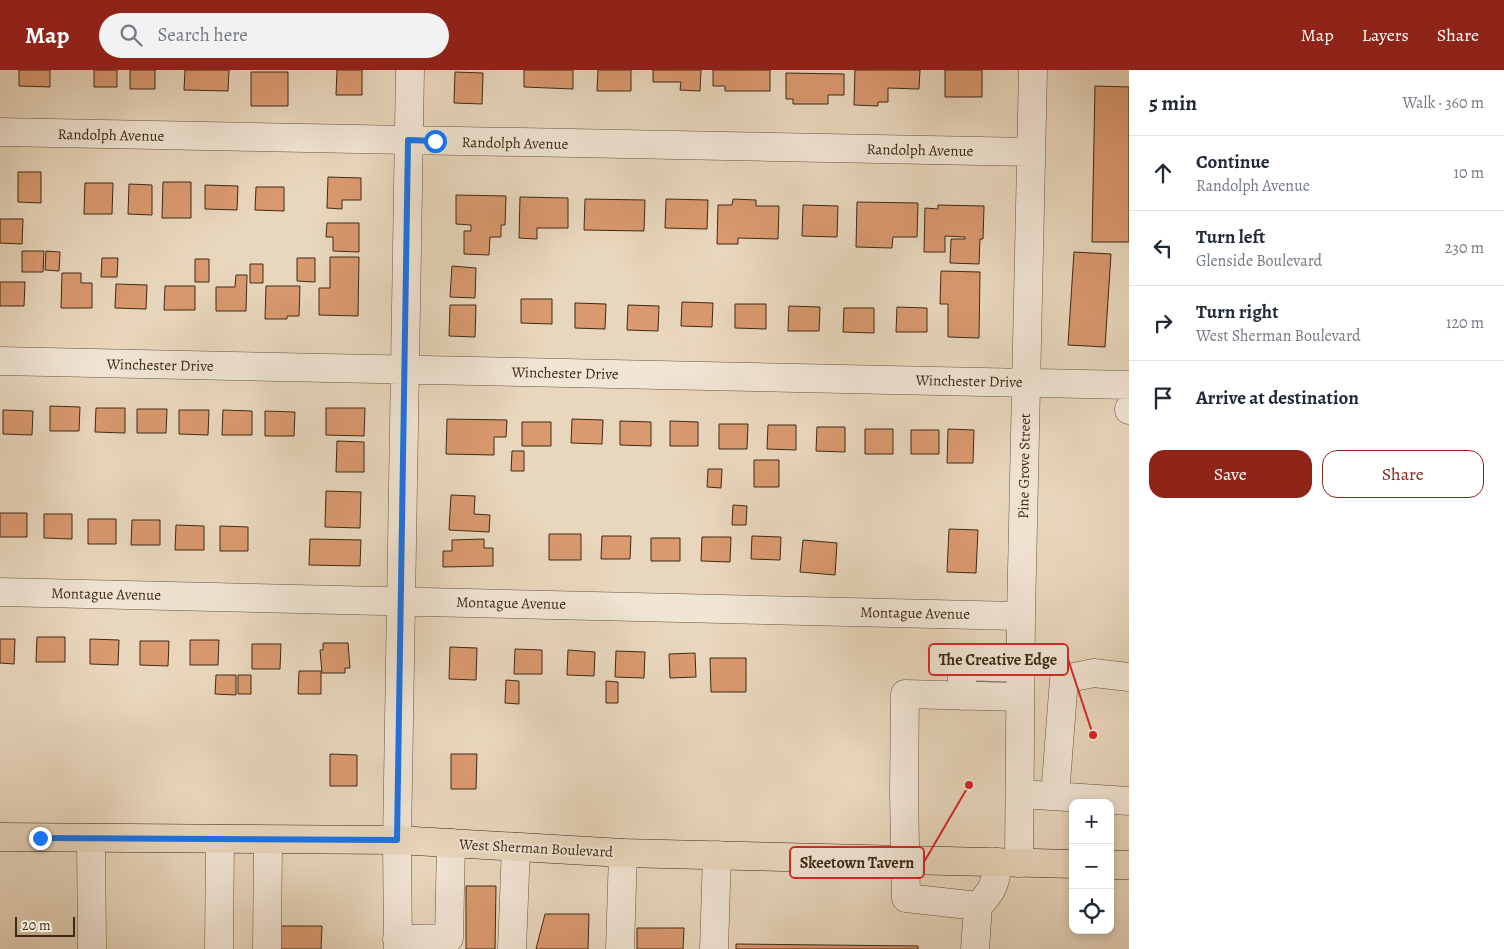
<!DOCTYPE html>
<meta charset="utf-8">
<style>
:root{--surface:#fff;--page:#f2f2f3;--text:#1f2937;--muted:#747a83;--line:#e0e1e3;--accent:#8f2418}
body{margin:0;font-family:Alegreya,serif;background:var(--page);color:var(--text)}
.controls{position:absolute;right:15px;bottom:15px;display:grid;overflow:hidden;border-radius:10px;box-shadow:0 2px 8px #0003}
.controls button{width:45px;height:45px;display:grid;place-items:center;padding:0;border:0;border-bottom:1px solid var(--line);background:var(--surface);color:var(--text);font:25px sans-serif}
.scale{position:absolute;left:15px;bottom:12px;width:60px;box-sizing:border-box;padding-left:5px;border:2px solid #3e2a17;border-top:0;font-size:14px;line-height:18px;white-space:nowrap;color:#3e2a17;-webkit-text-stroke:4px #f1e5d4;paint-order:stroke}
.stop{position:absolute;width:15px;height:15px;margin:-11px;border:4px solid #1a73e8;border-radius:50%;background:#fff}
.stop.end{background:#1a73e8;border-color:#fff;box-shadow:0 1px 5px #0008}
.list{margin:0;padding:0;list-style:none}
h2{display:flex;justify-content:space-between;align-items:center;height:65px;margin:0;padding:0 20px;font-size:21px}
h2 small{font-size:16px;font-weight:400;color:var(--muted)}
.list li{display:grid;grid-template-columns:32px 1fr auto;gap:15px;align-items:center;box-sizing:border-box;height:75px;padding:0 20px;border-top:1px solid var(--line)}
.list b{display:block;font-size:19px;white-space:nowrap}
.list p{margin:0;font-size:16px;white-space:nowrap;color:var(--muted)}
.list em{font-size:16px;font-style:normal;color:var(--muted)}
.actions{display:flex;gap:10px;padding:15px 20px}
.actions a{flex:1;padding:11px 0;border:1px solid var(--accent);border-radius:15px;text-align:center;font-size:18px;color:var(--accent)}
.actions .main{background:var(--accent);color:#fff}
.icon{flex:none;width:28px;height:28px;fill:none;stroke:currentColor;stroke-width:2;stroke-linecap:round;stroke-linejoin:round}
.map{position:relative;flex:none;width:1129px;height:879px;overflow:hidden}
header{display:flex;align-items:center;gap:30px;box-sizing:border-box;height:70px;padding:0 25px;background:var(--accent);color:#fff}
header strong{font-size:24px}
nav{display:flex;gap:28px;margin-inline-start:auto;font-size:18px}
.search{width:350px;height:45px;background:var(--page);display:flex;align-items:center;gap:12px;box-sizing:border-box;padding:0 18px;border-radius:28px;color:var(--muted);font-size:19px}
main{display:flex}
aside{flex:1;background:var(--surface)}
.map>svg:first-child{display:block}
</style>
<header>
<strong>Map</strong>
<div class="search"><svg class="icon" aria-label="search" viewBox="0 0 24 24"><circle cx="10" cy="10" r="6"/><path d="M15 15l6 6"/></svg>Search here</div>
<nav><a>Map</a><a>Layers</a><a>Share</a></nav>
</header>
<main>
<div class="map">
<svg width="1129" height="879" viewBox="0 0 1129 879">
<rect width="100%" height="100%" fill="#e9d7bd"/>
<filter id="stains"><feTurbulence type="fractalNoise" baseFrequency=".004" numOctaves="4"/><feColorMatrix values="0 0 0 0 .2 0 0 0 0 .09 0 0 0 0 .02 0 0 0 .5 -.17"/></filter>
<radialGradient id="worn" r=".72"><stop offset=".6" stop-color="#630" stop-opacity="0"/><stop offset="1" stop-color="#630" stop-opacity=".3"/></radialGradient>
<!-- building -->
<path fill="#da996f" stroke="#3e2a17" d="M19,0h31v17l-31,-1z
M94,0h23v17h-23z
M130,0h25v19h-25z
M185,0h44l-1,21 -44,-1z
M337,0h25v25h-26z
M524,0h49v19l-49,-2z
M598,0h33v21h-34z
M653,0h48l-1,21 -20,-1 1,-8h-28z
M713,0h57v21h-45v-5h-12z
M855,0h65l-1,19 -31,-1v14h-10v4l-24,-1z
M945,0h37v27h-37z
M251,2h37v34h-37z
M455,2l28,1 -1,31 -28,-1z
M786,3l58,1v21h-16v9h-35v-5h-7z
M1095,16l34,1v155h-37z
M18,102h23v31l-23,-1z
M328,107l33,1v22h-19v9l-15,-1z
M163,112h28v36h-29z
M85,113h28l-1,31h-28z
M129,114l23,1v30l-24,-1z
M205,115l33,1 -1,24 -32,-1z
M256,117h28v24l-29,-1z
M456,125l50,1 -1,29h-4v12h-11l-1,18 -25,-1v-23h7v-6l-15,-1z
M520,127l48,1v30h-31v11l-18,-1z
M585,129l60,1 -1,31 -60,-1z
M666,129l42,1 -1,29 -42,-1z
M733,129l23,1v6h23l-1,33 -40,-1v6h-21l1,-39h14z
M857,132l61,1 -1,34h-24l-1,11 -36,-1z
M803,135l35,1 -1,31 -35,-1z
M938,135l46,1 -1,33h-3l-1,25 -29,-1 1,-24h14v-2l-20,-1v16h-21l1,-44 13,1z
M0,149h23l-1,25 -22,-1z
M327,153h32v29l-26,-1v-14h-7z
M22,181h22l-1,21h-21z
M46,181l14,1 -1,19 -14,-1z
M1074,182l37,2 -6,93 -37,-2z
M330,187h29l-1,59 -39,-1v-27h11z
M102,188h16l-1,19h-16z
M297,188h18v24l-18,-1z
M195,189h14v23h-14z
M250,194h13v19h-13z
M452,196l24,2 -1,30 -25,-1z
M941,201l39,1 -1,66 -31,-1v-33h-8z
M62,203h19v10h11v25h-31z
M236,205h11l-1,36h-30v-24h19z
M0,212h25l-1,24h-24z
M116,214l31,1 -1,24 -31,-1z
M165,216h30v24h-31z
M266,216h34l-1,30h-12v3h-22z
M521,229h31v25l-31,-1z
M682,232l31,1 -1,24 -31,-1z
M575,233l31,1 -1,25 -30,-1z
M735,234h31v25l-31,-1z
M450,235h26l-1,32 -26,-1z
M628,235l31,1 -1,25 -31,-1z
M789,236l31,1 -1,24h-31z
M897,237l30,1v24h-31z
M844,238h30v25l-31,-1z
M50,336l30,1 -1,24h-29z
M96,338h29v25l-30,-1z
M326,338h39l-1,28 -38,-1z
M137,339h30l-1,24h-29z
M3,340l30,1 -1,24 -29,-1z
M179,340h30l-1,25 -29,-1z
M223,340l29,1v24h-30z
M265,341l30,1 -1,24h-29z
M447,349l60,1 -1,17h-12v18l-48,-1z
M572,349l31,1 -1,24 -31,-1z
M620,351l31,1v24l-31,-1z
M670,351l28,1v24h-28z
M522,352h29v24h-29z
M719,354h29l-1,25h-28z
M768,355h28v25l-29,-1z
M817,357h28v25l-29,-1z
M865,359h28v25h-28z
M948,359l26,1 -1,33h-26z
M911,360h28v24h-28z
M337,371l27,1v30h-28z
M512,381h12v20h-13z
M754,390h25v27h-25z
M708,399h14l-1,19 -14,-1z
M326,421l35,1 -1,36 -35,-1z
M451,425l24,1 -1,18 16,1 -1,17 -40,-2z
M733,435l14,1 -1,19h-14z
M0,443h27v24h-27z
M44,444h28v25l-28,-1z
M88,449h28v25h-28z
M132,450h28v25h-29z
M176,455l28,1v24h-29z
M220,456l28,1v24h-28z
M949,459l29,1 -2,43 -29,-1z
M549,464h32v26h-32z
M602,466h29l-1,23h-29z
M752,466l29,1 -1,23 -29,-1z
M702,467h29l-1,25 -29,-1z
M651,468h29v23h-29z
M310,469l51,1 -1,26 -51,-1z
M484,469v9h9v18l-50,1v-16h9v-11z
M803,470l34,3 -2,32 -35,-3z
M37,567h28v25h-29z
M0,569h15l-1,25 -14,-1z
M90,569l29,1 -1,25 -28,-1z
M190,570h29l-1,25h-28z
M140,571h29l-1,25 -28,-1z
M323,573h25l2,25h-5v5h-23l-2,-23h3z
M252,574h29l-1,25h-28z
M450,577l27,1 -1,32 -27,-1z
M515,579l27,1v24h-28z
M568,580l27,2 -1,24 -27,-1z
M616,581l29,1 -1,26 -29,-1z
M695,583l1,24 -26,1 -1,-24z
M710,588h36v34h-35z
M299,601h22v23h-23z
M216,605h20v20l-21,-1z
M238,605h13v19h-13z
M506,610l13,1v23l-14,-1z
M606,611l12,1v21h-12z
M330,684l27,1v31h-27z
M451,684h26l-1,35h-25z
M466,816h30l-1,63h-29z
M545,844h44l-1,35h-52z
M276,856h46l-1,23h-45z
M637,858h47l-1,21h-46z
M736,874l182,2v3h-182z"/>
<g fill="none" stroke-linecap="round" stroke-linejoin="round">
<defs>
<path id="minor" d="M0,62l1031,20
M0,291l1129,24
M1129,339v1
M0,522l1021,24
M962,626v-30l59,2
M1036,725l93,6
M1055,726l9,-117 30,-6 35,4
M91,768l1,111
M1019,793l2,-247 12,-546
M978,836l-72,-8 -2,-105 1,-99 115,3
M397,869l52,-1 2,-95
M219,879l1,-110
M267,879l1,-108
M398,879l-1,-109 13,-770
M512,879l4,-102
M620,879l3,-96
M714,879l3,-94
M975,879l3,-43c14,-14 19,-24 19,-44"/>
<path id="major" d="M0,767l397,3 226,13 450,11
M1110,795h19"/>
</defs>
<!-- minor casing -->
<use href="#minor" stroke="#695540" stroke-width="29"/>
<!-- major casing -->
<use href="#major" stroke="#3e2a17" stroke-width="29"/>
<!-- minor -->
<use href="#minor" stroke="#f1e5d4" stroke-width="28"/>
<!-- major -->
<use href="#major" stroke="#e9d7bd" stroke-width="28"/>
</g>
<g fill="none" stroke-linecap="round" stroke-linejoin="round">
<!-- route -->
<path stroke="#1a73e8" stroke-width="6" d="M40,768l357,2 11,-700 27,1"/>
</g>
<g text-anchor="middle" stroke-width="4" stroke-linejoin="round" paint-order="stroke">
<!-- street labels -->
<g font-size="15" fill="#3e2a17" stroke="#f1e5d4">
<text transform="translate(111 65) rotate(1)" y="5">Randolph Avenue</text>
<text transform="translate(515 73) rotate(1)" y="5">Randolph Avenue</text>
<text transform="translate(920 80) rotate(1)" y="5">Randolph Avenue</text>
<text transform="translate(160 295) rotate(1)" y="5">Winchester Drive</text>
<text transform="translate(565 303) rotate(1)" y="5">Winchester Drive</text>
<text transform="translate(969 311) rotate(1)" y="5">Winchester Drive</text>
<text transform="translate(1024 396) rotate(-89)" y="5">Pine Grove Street</text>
<text transform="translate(106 524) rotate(1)" y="5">Montague Avenue</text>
<text transform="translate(511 533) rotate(1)" y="5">Montague Avenue</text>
<text transform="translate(915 543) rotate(1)" y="5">Montague Avenue</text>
<text transform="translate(536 778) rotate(3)" y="5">West Sherman Boulevard</text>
</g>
</g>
<!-- callouts -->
<path fill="none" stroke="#d62828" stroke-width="2" d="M1093 665L1068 589M969 715L924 792"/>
<g fill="#d62828" stroke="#f1e5d4" stroke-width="2">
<circle cx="1093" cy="665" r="5"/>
<circle cx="969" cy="715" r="5"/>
</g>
<g fill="#f1e5d4" stroke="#d62828" stroke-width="2">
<rect x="929" y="574" width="139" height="31" rx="5"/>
<rect x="790" y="777" width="134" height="31" rx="5"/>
</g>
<g font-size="16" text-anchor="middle" font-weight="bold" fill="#3e2a17">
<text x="998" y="595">The Creative Edge</text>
<text x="857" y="798">Skeetown Tavern</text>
</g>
<rect width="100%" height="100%" filter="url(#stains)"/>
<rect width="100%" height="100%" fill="url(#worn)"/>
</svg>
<div class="controls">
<button>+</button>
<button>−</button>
<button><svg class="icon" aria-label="locate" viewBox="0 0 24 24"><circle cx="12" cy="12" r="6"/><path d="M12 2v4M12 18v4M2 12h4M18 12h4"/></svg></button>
</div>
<div class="scale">20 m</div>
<div class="stop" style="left:435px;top:71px"></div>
<div class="stop end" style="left:40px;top:768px"></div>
</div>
<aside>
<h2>5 min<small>Walk · 360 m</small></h2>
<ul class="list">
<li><svg class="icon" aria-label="ahead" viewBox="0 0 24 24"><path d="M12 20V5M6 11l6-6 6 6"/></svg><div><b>Continue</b><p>Randolph Avenue</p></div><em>10 m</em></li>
<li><svg class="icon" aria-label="left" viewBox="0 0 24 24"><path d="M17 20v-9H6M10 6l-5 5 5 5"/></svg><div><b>Turn left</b><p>Glenside Boulevard</p></div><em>230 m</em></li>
<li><svg class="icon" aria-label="right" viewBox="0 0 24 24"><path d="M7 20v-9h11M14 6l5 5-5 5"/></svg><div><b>Turn right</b><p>West Sherman Boulevard</p></div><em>120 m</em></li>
<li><svg class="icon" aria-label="arrive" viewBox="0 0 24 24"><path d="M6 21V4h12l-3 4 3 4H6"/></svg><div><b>Arrive at destination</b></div></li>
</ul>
<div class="actions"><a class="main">Save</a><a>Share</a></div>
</aside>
</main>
